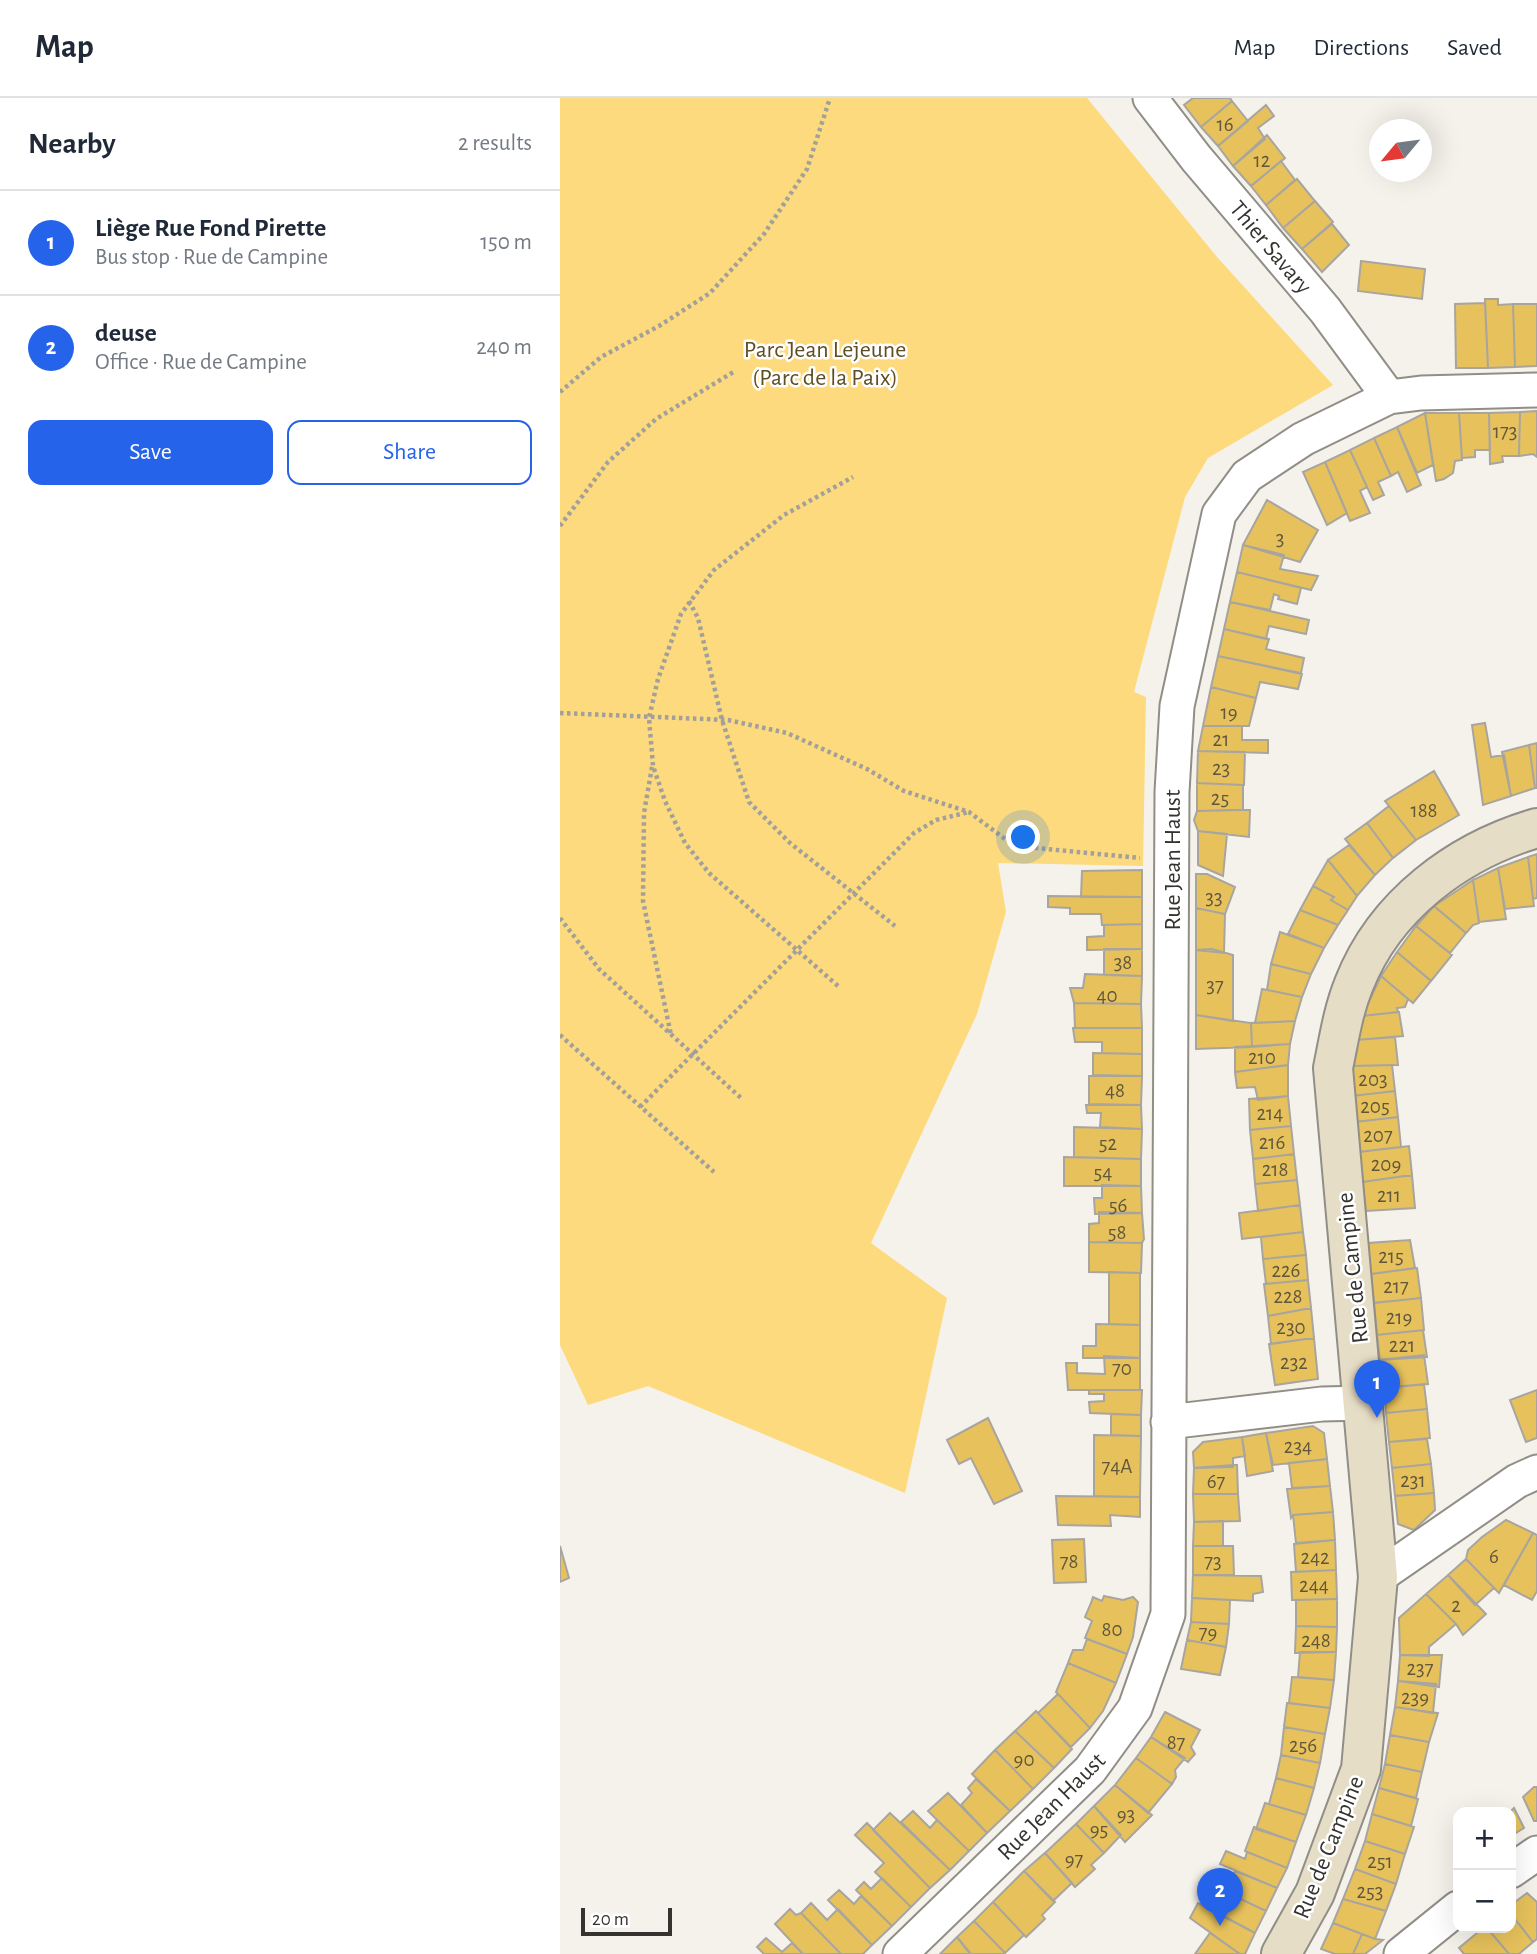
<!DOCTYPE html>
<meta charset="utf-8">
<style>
:root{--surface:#fff;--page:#f2f2f3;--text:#1f2937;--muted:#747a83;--line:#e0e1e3;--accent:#2563eb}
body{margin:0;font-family:"Alegreya Sans",sans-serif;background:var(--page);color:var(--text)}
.controls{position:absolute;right:21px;bottom:21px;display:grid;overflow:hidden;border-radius:14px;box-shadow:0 7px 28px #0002}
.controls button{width:63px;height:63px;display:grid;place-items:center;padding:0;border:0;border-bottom:2px solid var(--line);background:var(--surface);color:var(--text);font:35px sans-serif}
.compass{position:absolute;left:809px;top:21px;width:63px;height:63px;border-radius:50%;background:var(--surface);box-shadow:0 7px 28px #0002;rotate:241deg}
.scale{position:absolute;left:21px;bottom:18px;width:91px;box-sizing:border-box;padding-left:7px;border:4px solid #343330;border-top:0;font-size:19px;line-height:24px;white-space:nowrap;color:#343330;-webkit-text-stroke:5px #fff;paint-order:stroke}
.you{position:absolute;left:464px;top:740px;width:24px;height:24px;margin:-18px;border:5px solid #fff;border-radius:50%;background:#1a73e8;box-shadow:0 0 0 10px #1a73e833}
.badge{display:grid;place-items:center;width:46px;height:46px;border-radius:50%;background:var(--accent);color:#fff;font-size:23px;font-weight:700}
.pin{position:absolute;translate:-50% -58px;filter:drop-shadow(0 2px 4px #0008)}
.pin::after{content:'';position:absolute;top:37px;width:24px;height:21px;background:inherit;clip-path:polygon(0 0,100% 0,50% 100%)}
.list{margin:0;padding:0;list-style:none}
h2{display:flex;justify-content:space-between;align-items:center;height:91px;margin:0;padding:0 28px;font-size:30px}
h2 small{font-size:23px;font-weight:400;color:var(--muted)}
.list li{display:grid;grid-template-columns:46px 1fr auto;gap:21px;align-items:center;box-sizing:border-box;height:105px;padding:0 28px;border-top:2px solid var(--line)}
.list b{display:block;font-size:26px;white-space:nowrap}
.list p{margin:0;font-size:23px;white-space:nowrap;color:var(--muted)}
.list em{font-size:23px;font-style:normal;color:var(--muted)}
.actions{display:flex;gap:14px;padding:21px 28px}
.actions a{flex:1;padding:16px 0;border:2px solid var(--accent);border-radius:14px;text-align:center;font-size:24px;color:var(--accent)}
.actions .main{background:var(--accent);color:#fff}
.map{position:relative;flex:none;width:977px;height:1856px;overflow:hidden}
header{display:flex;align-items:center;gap:42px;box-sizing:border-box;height:98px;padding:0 35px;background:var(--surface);border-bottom:2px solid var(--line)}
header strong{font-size:33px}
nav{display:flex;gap:38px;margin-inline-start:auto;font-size:24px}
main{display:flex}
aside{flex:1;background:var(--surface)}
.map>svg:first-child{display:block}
</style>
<header>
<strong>Map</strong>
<nav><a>Map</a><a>Directions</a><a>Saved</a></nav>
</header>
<main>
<aside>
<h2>Nearby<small>2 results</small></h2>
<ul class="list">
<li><span class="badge">1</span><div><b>Liège Rue Fond Pirette</b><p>Bus stop · Rue de Campine</p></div><em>150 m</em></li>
<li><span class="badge">2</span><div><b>deuse</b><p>Office · Rue de Campine</p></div><em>240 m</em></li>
</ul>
<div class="actions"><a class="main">Save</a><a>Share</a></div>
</aside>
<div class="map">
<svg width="977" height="1856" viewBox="0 0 977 1856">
<rect width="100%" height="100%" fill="#f5f2eb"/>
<!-- green -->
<path fill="#fdda7d" d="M0,0h527l130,159 116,128 -125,73 -23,39 -51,195 12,5 -3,169 -145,-3 8,49 -29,102 -106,229 76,55 -42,195 -257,-107 -60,19 -28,-60z"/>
<!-- building -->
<path fill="#e7c25c" stroke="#a8a59f" stroke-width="2" d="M633,0h37l2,3 -31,26 -17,-22z
M672,3l16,20 -30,25 -17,-19z
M706,7l8,11 -16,12 7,11 -32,27 -15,-20z
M707,37l18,23 -34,28 -18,-20z
M721,63l14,19 -29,25 -15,-19z
M737,81l18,22 -32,27 -17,-23z
M755,103l18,21 -31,27 -19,-21z
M772,126l17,21 -27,27 -20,-23z
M801,163l64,8 -3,30 -64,-8z
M925,201h13v6l15,-1 2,63 -27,1z
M925,205l3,65h-32l-1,-64z
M953,206h24v62l-22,1z
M977,313v46l-4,-3 -14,2 1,-44z
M960,314l-1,44h-17l1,6 -13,2 -1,-51z
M865,315l8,52 -16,8 -20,-46z
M865,315h34l3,47 -7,1 -2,12 -9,6 -8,2z
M899,315h30l1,37h-15v7l-13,1z
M837,329l24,58 -14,7 -9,-20 -7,4 -17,-38z
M814,340l17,38 -13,6 6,13 -11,5 -23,-50z
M790,352l17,37 -7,4 10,22 -20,8 -25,-59z
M765,364l22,51 -20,12 -24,-53z
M707,402l51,30 -18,32 -57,-17z
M683,447l41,10 -4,14 38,7 -7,14 -74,-18z
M677,474l64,16 -4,16 -19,-5 1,-3 -5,-2 -4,16 -40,-8z
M670,504l79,18 -3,14 -37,-8 -3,13 -42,-10z
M664,531l45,10 -3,10 38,9 -3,15 -83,-17z
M658,558l84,18 -4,15 -38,-7 -4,16 -45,-11z
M651,589l45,11 -7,28h-46z
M925,625l6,34 13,-2 7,41 -28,9 -11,-80z
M643,628h39v14h26v13l-70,-2z
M977,645v45h-2l-6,-43z
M969,647l6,43 -24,8 -9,-44z
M638,653l47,1 -1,33 -47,-2z
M874,673l25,44 -43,25 -31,-39z
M637,685l46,2v25l-46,1z
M829,708l27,34 -23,18 -26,-35z
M670,712h20l-1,27 -51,-6 -4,-11 3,-9z
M807,725l26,35 -18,17 -30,-36z
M638,733l29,3 -4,42 -25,-11z
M789,747l26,30 -18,21 -29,-36z
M977,756v44l-4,1 -5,-42z
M968,759l6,49 -29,3 -7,-41z
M768,762l29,36 -9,14 -17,-10 3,-3 -21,-11z
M938,770l8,51 -27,3 -6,-42z
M582,772v27h-61l1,-26z
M636,776h11l28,13 -10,27 -29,-6z
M913,782l6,43 -6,2 -7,8 -32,-27z
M753,788l21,11 -3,3 17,10 -10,15 -38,-15z
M488,798l94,1v27l-40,1 -1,-11h-31v-6l-22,-1z
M874,808l32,27 -16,20 -34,-27z
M636,810l29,6 -1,39 -28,-3z
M740,812l38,15 -14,23 -36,-14z
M582,826v25l-55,1v-13l17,-1v-11z
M856,828l36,29 -21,26 -34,-29z
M720,834l44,16 -13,26 -40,-10z
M544,851h38v27l-38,-1z
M652,851l21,6v66l-37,-6v-65z
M837,854l34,29 -18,22 -32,-27z
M711,866l40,10 -9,23 -35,-7z
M525,876l57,2 -1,28 -67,-1 -4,-15h13z
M821,878l27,23 -3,8 -8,1 1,4 -36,4z
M702,891l40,8 -7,24 -40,2z
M514,905l67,1 1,24h-67z
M839,914l4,24 -47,4 6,-24z
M636,917l55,8 1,24 -56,2z
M735,923l-5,23 -38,3 -1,-24z
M513,930h69v26l-40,-1v-11h-27z
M835,939l3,28 -46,1 4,-26z
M730,946l-2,21 -53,7v-25z
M533,955l49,1v22l-49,-1z
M728,967v31l-30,4 -3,-13 -18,1 -2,-16z
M832,967l3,26 -43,5v-30z
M529,978h53l-1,29 -52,-1z
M835,993l3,26 -43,5 -3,-26z
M728,998l3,30 -41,4 -1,-31z
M526,1007h55l1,24 -42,-2 1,-14h-14z
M838,1019l3,30 -42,5 -4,-30z
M731,1028l3,28 -41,5 -3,-29z
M514,1029l68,2 -1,30 -67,-2z
M849,1048l3,29 -50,7 -3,-30z
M734,1056l3,26 -42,4 -2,-25z
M504,1059l77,2v27h-77z
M852,1077l3,33 -49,3 -4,-29z
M737,1082l3,25 -42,6 -3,-27z
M542,1087l39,1 1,27 -47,1 -1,-16h8z
M740,1107l3,27 -61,7 -3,-26z
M539,1114l43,1 2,26 -2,4 -53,-1v-18l10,-1z
M743,1134l3,23 -43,4 -2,-22z
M850,1142l5,28 -44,6 -3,-31z
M529,1144l53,1 -1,30 -52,-1z
M746,1157l2,25 -42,4 -3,-25z
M857,1170l4,30 -47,5 -3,-29z
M549,1174l31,1v52l-31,-1z
M748,1182l3,28 -43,8 -4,-32z
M861,1200l3,32 -47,5 -3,-32z
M751,1210l3,30 -43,6 -3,-28z
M536,1226l44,1v33h-57v-12h13z
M863,1232l4,27 -47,3 -3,-25z
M754,1240l4,41 -43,6 -6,-41z
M864,1257l4,29 -44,4 -4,-28z
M544,1258l36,2v32h-72l-2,-27h11v10l28,1z
M864,1286l3,25 -41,4 -2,-25z
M529,1292h53l-1,25 -51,-2 -1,-11 15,-1v-7h-15z
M977,1292v48l-11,4 -16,-42z
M867,1311l3,29 -41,4 -3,-29z
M551,1316l30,1v21l-30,-1z
M428,1320l34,73 -28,13 -23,-46 -12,6 -12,-24z
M753,1328l11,7 3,26 -54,6 -7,-32z
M706,1335l7,38 -26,5 -5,-39z
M534,1337l47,1 -1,61 -46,-1z
M682,1339l3,19 -12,2v9l-39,1 -1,-16 10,-10z
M867,1341l4,25 -39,4 -3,-26z
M767,1361l3,27 -38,2 -3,-25z
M871,1366l3,29 -39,3 -3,-28z
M673,1367h4l1,29h-45l1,-26z
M770,1388l3,26 -40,3 -2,3 -4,-29z
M874,1395l1,17 -21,20 -16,-6 -3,-28z
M633,1396h45l2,27 -46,1z
M496,1398l84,1v20l-30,-2 1,11 -53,-1z
M773,1414l2,28 -39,3 -3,-28z
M946,1422l27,13 -34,60 -33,-34 2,-9 14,-13z
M663,1423v25h-30l1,-24z
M973,1435l4,2v56l-5,9 -28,-15z
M524,1441l2,43 -32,1 -2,-43z
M775,1442l1,30 -40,2 -2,-28z
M0,1448l9,32 -9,4z
M633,1448h40l1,29h-41z
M906,1461l28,29 -19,17 -27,-30z
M776,1472l1,29 -45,1 -1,-28z
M633,1477l68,1 2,16 -10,2v7l-61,-3z
M888,1477l38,39 -23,21 -7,-11 -30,-30z
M866,1496l30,30 -27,23v9l-29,-1 -1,-37z
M544,1498l19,4 10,-3 5,5 -5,35 -6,17 -42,-16 7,-17 -7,-4 6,-14 2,-6 9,4z
M632,1500l38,2 -1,24 -38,-2z
M777,1501v28l-41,-1v-26z
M631,1524l38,2 -3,23 -39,-7z
M736,1528l41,1 -1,25 -41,1z
M527,1541l40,15 -11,29 -48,-20 5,-13h10z
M627,1542l39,7 -6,28 -39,-6z
M740,1554h36l-2,28 -36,-3z
M840,1557h42l-3,32 -41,-6z
M508,1565l48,20 -13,28 -13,17 -34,-36z
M732,1579l42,3 -4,28 -41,-5z
M838,1583l38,3 -3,29 -38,-6z
M498,1596l32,34 -19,19 -33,-34z
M727,1605l43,5 -5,26 -41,-7z
M835,1609l43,6 -9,29 -39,-7z
M476,1613l36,38 -18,19 -39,-37z
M605,1614l35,18 -9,17 4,7 -7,8 -37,-25z
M724,1629l41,7 -5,29 -39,-8z
M455,1633l39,37 -21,21 -38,-39z
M830,1637l39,7 -7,30 -37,-8z
M591,1639l34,21 -10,12 1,7 -4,7 -36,-26z
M435,1652l38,39 -23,22 -38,-37z
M721,1657l39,8 -6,25 -38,-10z
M576,1660l36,26 -24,29 -33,-28z
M825,1666l37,8 -6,26 -37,-10z
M716,1680l38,10 -8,27 -37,-11z
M416,1681l34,32 -23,22 -26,-28 11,-12 -4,-5z
M555,1687l37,30 -27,27 -31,-36z
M974,1689h3v34h-3l-11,-24z
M819,1690l39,11 -7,27 -39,-12z
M388,1695l39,40 -18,18 -41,-40z
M705,1705l41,12 -10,27 -40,-13z
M534,1708l27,29 -17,18 -28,-29z
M954,1710l10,20 -13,8 -1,-24z
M353,1713l17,17 7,-8 32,31 -19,19 -49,-48z
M330,1715l60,57 -20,18 -57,-58z
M812,1716l42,13 -9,27 -40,-13z
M307,1725l63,65 -19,19 -36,-35 9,-9 -29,-28z
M516,1726l28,29 -13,12 4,4 -20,18 -30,-34z
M694,1729l42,15 -9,26 -42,-17z
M805,1743l40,13 -9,30 -41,-15z
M666,1753l19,8 2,-7 40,16 -10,20 -57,-24z
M485,1755l27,30 -19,18 -29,-30z
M795,1771l41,15 -10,27 -43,-12z
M464,1773l31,31 -13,13 3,4 -19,18 -33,-35z
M675,1773l42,17 -11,23 -40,-19z
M322,1780l29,29 -19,19 -36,-36 8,-8 7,7z
M279,1792l15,14 7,-8 31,30 -20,19 -44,-45z
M666,1794l40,19 -11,22 -39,-21z
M967,1795l10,9v37l-4,3 -22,-28v-9z
M783,1801l43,12 -11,28 -42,-16z
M433,1804l31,33 -19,18 -31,-32z
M251,1805l16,17 11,-11 34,36 -9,9h-22l-40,-41z
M638,1805l57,30 -10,21h-5l-50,-36z
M230,1811l6,6 5,-2 40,41h-38l-28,-30z
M951,1816l22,28 -14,12h-10l-22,-26h24z
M414,1823l31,32 -1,1h-33l-5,-5 -9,-12z
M773,1825l29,11 -9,20h-18l-14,-5z
M923,1830h4l22,26h-45l-5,-6z
M650,1835l30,21h-45z
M802,1836l13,5 8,1 -18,14h-12z
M397,1839l14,17h-31z
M206,1840l16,14 10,-9 11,11h-39l-7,-7z"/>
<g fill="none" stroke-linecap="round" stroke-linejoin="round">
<defs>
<path id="street" d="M590,0l46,60 129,152 64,87
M608,1324l154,-18 43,-1
M818,1479l139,-96 20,-9
M951,1773l26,-18
M340,1856l190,-184 45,-62 33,-94 4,-822 5,-86 42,-192 28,-38 56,-37 86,-42 32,-4 116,-3
M841,1856l57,-46"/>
<path id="secondary" d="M721,1856l34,-61 46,-124 17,-192 -45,-509c6,-29 10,-57 21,-84 31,-79 104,-133 183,-156"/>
</defs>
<!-- street casing -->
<use href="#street" stroke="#908e87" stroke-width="37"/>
<!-- secondary casing -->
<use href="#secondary" stroke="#908e87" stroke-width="42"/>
<!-- path -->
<path stroke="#a2a09a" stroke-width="4.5" stroke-dasharray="3.5 3.5" stroke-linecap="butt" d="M0,294l41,-35 58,-31 51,-33 54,-59 43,-65 23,-71
M0,428l48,-64 48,-43 79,-48
M129,503l9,17 24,102 27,82 41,41 105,83
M0,615l168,7 59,13 80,36 37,22 65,21 36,27 21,8 114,11
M92,669l-8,46 -1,88 28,134
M0,820l39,51 142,129
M278,888l-129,-113 -24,-30 -20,-42 -12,-35 -4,-48 9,-39 23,-65 33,-44 70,-55 69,-38
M0,937l154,137
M80,1009l274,-274 22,-13 33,-8"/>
<!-- street -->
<use href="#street" stroke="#fff" stroke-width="33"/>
<!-- secondary -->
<use href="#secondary" stroke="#e6ddc6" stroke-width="38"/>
</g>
<g text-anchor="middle" stroke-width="5" stroke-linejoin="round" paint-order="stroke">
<!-- number labels -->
<g font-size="21" fill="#61573b">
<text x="665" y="33">16</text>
<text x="702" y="69">12</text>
<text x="945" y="340">173</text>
<text x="720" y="447">3</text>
<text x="669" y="621">19</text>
<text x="661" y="648">21</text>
<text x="661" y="677">23</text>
<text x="660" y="707">25</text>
<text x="864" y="719">188</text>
<text x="654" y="806">33</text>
<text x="563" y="871">38</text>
<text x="655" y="894">37</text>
<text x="547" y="904">40</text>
<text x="702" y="966">210</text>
<text x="813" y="988">203</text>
<text x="555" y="999">48</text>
<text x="815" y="1015">205</text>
<text x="710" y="1022">214</text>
<text x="818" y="1044">207</text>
<text x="712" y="1051">216</text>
<text x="548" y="1052">52</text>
<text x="826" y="1073">209</text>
<text x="715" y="1078">218</text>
<text x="543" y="1081">54</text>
<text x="829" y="1104">211</text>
<text x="558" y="1114">56</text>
<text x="557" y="1141">58</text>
<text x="831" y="1165">215</text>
<text x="726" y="1179">226</text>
<text x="836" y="1195">217</text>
<text x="728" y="1205">228</text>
<text x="839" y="1226">219</text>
<text x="731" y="1236">230</text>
<text x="842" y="1254">221</text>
<text x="734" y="1271">232</text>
<text x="562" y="1277">70</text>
<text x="738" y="1355">234</text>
<text x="557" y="1375">74A</text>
<text x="853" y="1389">231</text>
<text x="656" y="1390">67</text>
<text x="934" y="1465">6</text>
<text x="755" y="1466">242</text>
<text x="509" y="1470">78</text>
<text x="653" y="1470">73</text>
<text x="754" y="1494">244</text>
<text x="896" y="1514">2</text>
<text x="552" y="1538">80</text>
<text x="648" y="1541">79</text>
<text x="756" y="1549">248</text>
<text x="860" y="1577">237</text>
<text x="855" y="1606">239</text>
<text x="616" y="1651">87</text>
<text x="743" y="1654">256</text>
<text x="464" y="1668">90</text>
<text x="566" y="1723">93</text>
<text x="539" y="1738">95</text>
<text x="514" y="1768">97</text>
<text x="820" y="1770">251</text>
<text x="810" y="1800">253</text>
</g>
<!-- street labels -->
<g font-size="24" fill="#343330" stroke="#fff">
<text transform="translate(711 149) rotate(50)" y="8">Thier Savary</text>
<text transform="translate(612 762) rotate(-90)" y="8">Rue Jean Haust</text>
<text transform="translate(792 1170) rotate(-96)" y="8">Rue de Campine</text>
<text transform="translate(491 1708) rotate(-45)" y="8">Rue Jean Haust</text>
<text transform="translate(768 1749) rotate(-68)" y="8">Rue de Campine</text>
</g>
<!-- park labels -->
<g font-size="24" fill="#5e4e24" stroke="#fff">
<text x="265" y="259">Parc Jean Lejeune<tspan x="265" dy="28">(Parc de la Paix)</tspan></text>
</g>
</g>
</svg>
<div class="controls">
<button>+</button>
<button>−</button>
</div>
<svg class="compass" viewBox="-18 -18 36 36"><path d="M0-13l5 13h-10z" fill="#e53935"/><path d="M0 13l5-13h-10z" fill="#747a83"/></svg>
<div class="scale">20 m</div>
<div class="you"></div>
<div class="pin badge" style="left:817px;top:1320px">1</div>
<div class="pin badge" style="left:660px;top:1828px">2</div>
</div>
</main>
